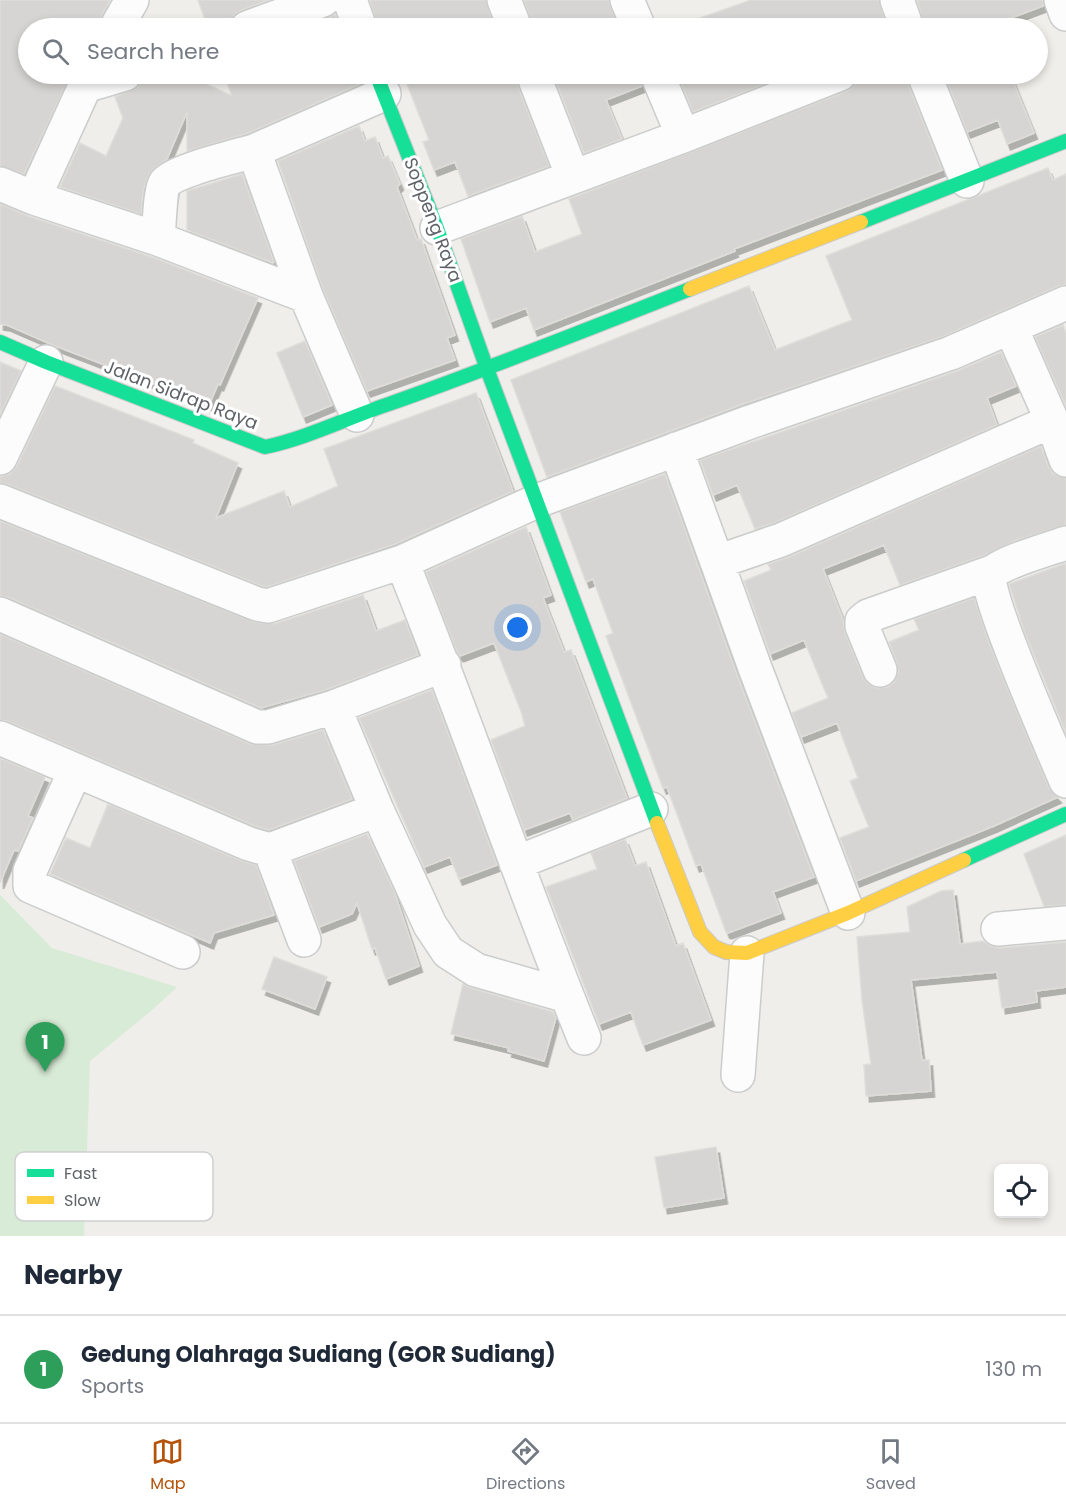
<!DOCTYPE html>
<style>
:root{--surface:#fff;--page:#f2f2f3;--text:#1f2937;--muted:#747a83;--line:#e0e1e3;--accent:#b45309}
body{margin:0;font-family:Poppins,sans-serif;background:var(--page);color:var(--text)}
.controls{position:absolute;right:18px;bottom:18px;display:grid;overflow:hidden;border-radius:9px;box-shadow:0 3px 9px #0003}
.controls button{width:54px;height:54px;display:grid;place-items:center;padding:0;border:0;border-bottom:2px solid var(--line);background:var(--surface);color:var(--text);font:30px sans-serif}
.you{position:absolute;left:518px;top:628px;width:21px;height:21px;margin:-15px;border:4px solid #fff;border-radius:50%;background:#1a73e8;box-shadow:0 0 0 9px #1a73e833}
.badge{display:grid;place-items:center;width:39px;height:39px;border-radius:50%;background:var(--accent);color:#fff;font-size:20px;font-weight:700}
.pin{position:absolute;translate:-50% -50px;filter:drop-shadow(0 2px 3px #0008)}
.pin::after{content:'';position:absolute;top:32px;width:21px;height:18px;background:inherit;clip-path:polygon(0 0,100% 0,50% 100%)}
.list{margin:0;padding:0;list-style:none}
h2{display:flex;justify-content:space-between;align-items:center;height:78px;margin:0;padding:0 24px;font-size:26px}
h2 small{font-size:20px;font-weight:400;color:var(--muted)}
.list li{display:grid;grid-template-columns:39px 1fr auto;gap:18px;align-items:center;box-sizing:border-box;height:108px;padding:0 24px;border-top:2px solid var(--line)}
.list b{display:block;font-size:22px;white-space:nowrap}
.list p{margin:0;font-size:20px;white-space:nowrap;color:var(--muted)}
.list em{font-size:20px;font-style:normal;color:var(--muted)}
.icon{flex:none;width:33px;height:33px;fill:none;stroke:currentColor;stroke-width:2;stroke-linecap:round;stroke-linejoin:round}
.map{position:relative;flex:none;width:1066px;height:1236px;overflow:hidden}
.search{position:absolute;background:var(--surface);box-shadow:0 3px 9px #0003;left:18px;right:18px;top:18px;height:66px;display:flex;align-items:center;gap:15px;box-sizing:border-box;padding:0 21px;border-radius:33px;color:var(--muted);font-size:22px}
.sheet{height:186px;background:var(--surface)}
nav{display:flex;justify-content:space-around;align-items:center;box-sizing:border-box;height:84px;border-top:2px solid var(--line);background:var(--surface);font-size:16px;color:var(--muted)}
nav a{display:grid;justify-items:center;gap:3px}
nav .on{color:var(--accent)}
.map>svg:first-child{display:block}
</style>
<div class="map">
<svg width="1066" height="1236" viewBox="0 0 1066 1236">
<defs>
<filter id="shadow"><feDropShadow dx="3.5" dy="6" stdDeviation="0" flood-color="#0004"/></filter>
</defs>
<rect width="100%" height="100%" fill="#efeeea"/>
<!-- green -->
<path fill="#d8ebd6" d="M0,895l52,53 125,39 -25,23 -62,51 -6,175h-84z"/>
<!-- building -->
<path fill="#d6d5d3" stroke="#deddd9" stroke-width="1.5" filter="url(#shadow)" d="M0,0h110l-10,19 -3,9h-69v46h43l-47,100 -24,-8z
M198,0h71l-28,10 -8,6 -4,12h-21z
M370,0h116l9,28h-117z
M524,0h85l10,28h-86z
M751,0h128l8,28h-215z
M917,0h126v6l-59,22h-59z
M335,14l5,14h-40l29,-10z
M143,74h42l47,22 -8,-22h134l2,10 -112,49 -61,18v-39l-20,47 -14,10 -5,7 -5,15 -2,23 -81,-27 20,-44 26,13 17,-38 -8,-21 23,-10 5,-8z
M403,74h112l1,7 33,85 -81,30 -13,-34 -21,8 -11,-28 6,-2z
M553,74h86l3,12 -36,14 16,39 -38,14z
M677,74h113l-97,38z
M858,74h48l1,7 35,89 -208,79 1,2 -201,79 -8,-22 -36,14 -29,-83 61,-23 13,36 47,-18 -13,-35 278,-108 8,-6z
M944,74h66l24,59 -27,11 -9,-24 -31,12z
M359,126l6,15 10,-4 8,21 5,-2 12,28 -3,3 20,53 4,-1 34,96 -8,3 8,22 -88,31 -44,-102 -45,-128z
M1048,168l5,12 13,-6v111l-7,1 -115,50 -201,68 -196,73 -36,-97 238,-94 26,64 77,-30 -26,-64z
M242,174l32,88 -1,1 -86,-33v-39z
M0,204l28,12 124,41 106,41 -38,87 -2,-1 -9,21 -156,-60 -46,-20 -7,-1z
M1063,325l3,8v73l-31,-69z
M305,341l27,64 -29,12 -26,-64z
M1001,352l15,34 -29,12 10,27 -223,98 -19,6 -18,-44 -24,10 -13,-35 257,-89z
M0,362l21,9 -21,44z
M55,386l139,54 -1,3 45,20 -22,55 68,-27 6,16 48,-21 -14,-37 152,-56 37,98 -118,53 -128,43 -5,-1 -255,-102 -7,-1v-6l10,-3 7,-8z
M1041,446l7,20 5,8 13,4v47l-47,14 -34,16 -85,30 -16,-40 -61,24 20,51 2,13 18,44 5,7 9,4 11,-1 6,-5 4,-9 -1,-10 -8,-21 30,-12 -5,-11 60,-21 16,48 28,69 31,73 9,9 -64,29 -138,55 -16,-43 29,-11 -19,-46 8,-3 -21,-55 -36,14 -9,-24 36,-15 -24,-58 -34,14 -26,-73 27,-11 -3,-6 21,-7z
M665,474l72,201 77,202 -41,15 8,21 -53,20 -2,-1 -25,-68 -5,2 -29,-79 -4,1 -57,-152 7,-3 -20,-54 -7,3 -26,-70z
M0,521l254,101 20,2 89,-29 13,36 29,-11 13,35 -90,34 -67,19 -253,-111 -8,-1z
M526,527l25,68 -8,3 21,54 7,-2 56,148 -54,22 -3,-7 -46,17 -33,-90 34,-14 -3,-12 -28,-71 -34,13 -2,-2 -32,-82z
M1066,563v170l-41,-100 -16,-49z
M0,634l250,110 23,1 50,-15 29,69 -83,31 -14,-4 -248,-105 -7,-1z
M432,690l65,175 -38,14 -9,-22 -26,10 -65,-149z
M0,758l45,19 -17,39 5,2 -15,33 -4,-1 -14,33z
M108,804l134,57 14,4 18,50 -60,18 -4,10 -160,-69 16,-36 24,10z
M367,834l27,57 25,75 -33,13 -11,-31 -3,1 -15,-46 -5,11 -33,13 -25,-66z
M1066,835v70l-22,1 -20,-52z
M625,839l10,27 11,-4 30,84 7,-3 28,77 -68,25 -12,-33 -32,12 -53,-137 51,-18 -6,-16z
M953,890l7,54 23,-3 8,5 9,2 66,-6v45l-30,4 1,11 -35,6 -5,-36 -86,8 11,80h7l2,31 -65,5 -2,-31 7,-1 -9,-64 -5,-63 53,-5 -3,-25 34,-16z
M274,957l53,20 -12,32 -53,-20z
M463,984l8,4 82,24 3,5 -12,44 -36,-10 1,-3 -58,-14z
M716,1147l8,51 -60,10 -9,-51z"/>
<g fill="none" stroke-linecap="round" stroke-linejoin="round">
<defs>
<path id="street" d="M350,0l10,28
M504,0l11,28
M627,0l12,28
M897,0l10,28
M1061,0l5,14
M116,28l16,-28
M247,28l76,-28
M533,74l40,103
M657,74l26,62
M924,74l43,107
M0,184l34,14 51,-112 40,-12
M34,198l124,41 148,57
M437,228l246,-92 157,-62
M158,239c1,-10 2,-49 7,-56 8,-12 72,-27 89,-32
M357,415l-51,-119 -52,-145 130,-57
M1052,421l14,39
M676,449l41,113
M0,458l46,-96
M0,501l257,103 11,2 134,-44 135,-61 213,-79 201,-69 115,-50
M1066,543c-14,5 -70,21 -76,32 -8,14 65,180 76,206
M402,562c64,157 118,319 182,476
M0,614l257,113h11l66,-20 110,-42
M880,670l-18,-44v-5l6,-5 124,-44
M334,707l43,103 53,115 18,27 28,18 91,26
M0,738l249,106 21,6 107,-40
M75,771l-45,100v15l153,66
M270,850l34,90
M516,863l135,-54
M848,913l-93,-245 -38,-106 64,-22 271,-119 -41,-93
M998,929l68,-6
M738,1075l9,-122"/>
<path id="fast" d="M376,74l61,154 50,141 170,454
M861,222l205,-81
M0,342l46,20 219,85c42,-9 80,-28 121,-42 102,-36 203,-76 304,-116
M964,860l102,-46"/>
<path id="slow" d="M690,289l171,-67
M657,823l43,109 14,15 12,5 21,1 101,-40 116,-53"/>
</defs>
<!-- street casing -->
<use href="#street" stroke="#cbcccc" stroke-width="36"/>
<!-- fast casing -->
<use href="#fast" stroke="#cacacb" stroke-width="16"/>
<!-- slow casing -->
<use href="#slow" stroke="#cacacb" stroke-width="16"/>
<!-- street -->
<use href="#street" stroke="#fdfcfc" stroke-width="33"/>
<!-- fast -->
<use href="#fast" stroke="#16e098" stroke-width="14"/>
<!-- slow -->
<use href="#slow" stroke="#ffcf43" stroke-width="14"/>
</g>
<g text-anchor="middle" stroke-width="6" stroke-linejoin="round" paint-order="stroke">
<!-- street labels -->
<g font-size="18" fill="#5f6368" stroke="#fff">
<text transform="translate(433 220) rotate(69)" y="6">Soppeng Raya</text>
<text transform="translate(181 395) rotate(21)" y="6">Jalan Sidrap Raya</text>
</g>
</g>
<!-- legend -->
<rect x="15" y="1152" width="198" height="69" rx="9" fill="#fff" stroke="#cfd0d2" stroke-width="1.5"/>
<rect x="27" y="1169" width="27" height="8" fill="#16e098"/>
<rect x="27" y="1196" width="27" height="8" fill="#ffcf43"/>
<g font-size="16" fill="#5f6368">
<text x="64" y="1179">Fast</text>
<text x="64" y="1206">Slow</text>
</g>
</svg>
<div class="controls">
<button><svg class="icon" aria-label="locate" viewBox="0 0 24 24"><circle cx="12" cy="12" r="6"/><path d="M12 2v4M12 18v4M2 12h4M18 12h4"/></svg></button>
</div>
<div class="you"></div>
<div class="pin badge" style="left:45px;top:1072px;background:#2e9e5b">1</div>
<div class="search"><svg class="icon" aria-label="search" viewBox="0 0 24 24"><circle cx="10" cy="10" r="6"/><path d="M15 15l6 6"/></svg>Search here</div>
</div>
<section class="sheet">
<h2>Nearby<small></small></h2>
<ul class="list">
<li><span class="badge" style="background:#2e9e5b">1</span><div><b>Gedung Olahraga Sudiang (GOR Sudiang)</b><p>Sports</p></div><em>130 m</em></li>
</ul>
</section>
<nav>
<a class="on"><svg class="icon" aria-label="map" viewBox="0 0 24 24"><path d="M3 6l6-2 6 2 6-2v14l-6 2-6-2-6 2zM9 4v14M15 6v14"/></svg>Map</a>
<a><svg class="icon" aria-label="directions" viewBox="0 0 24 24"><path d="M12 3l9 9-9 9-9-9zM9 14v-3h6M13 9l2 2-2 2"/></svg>Directions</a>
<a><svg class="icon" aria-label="saved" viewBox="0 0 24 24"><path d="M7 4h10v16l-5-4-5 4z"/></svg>Saved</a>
</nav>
